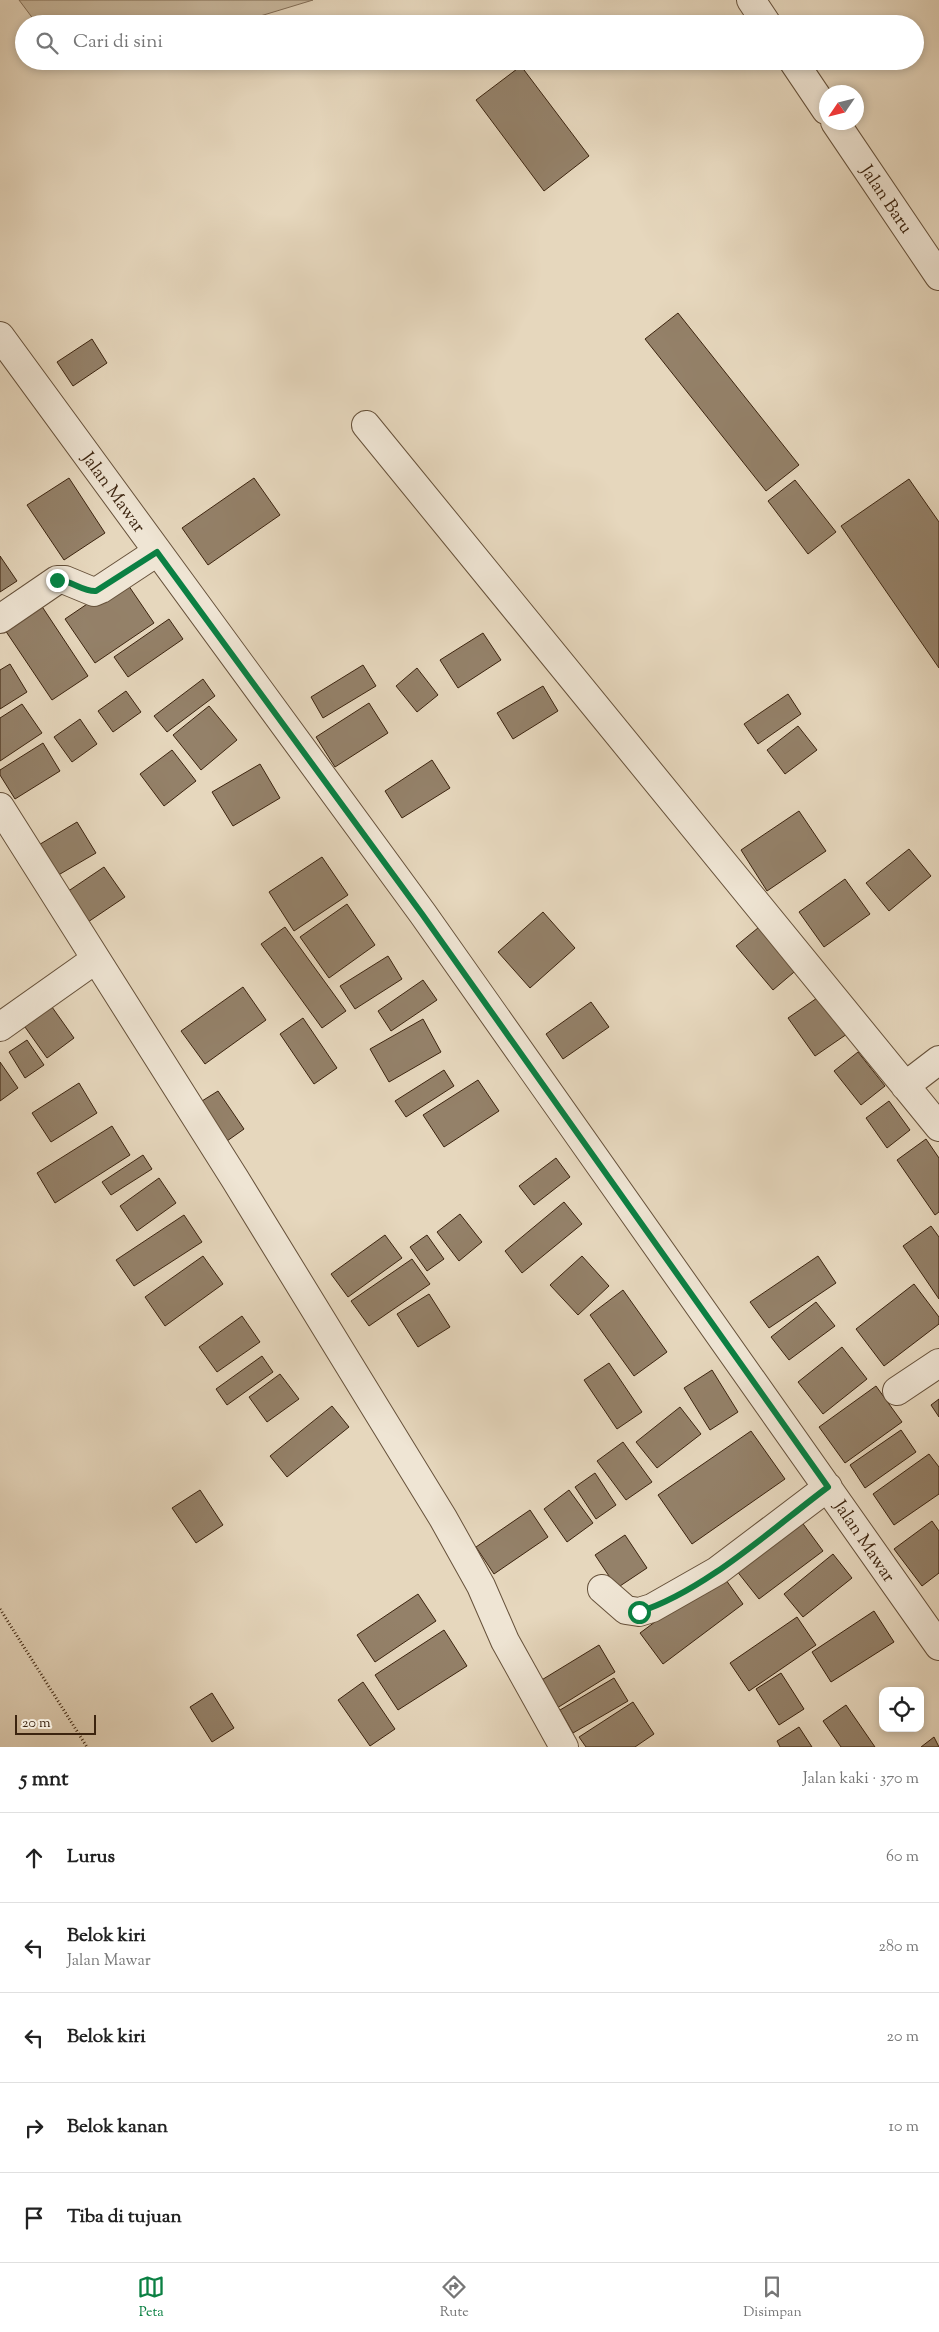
<!DOCTYPE html>
<html lang="id">
<meta charset="utf-8">
<style>
:root{--surface:#fff;--page:#f2f2f2;--text:#222;--muted:#767676;--line:#e0e0e0;--accent:#0b8043}
body{margin:0;font-family:"Sorts Mill Goudy",serif;background:var(--page);color:var(--text)}
.controls{position:absolute;right:15px;bottom:15px;display:grid;overflow:hidden;border-radius:10px;box-shadow:0 2px 8px #0003}
.controls button{width:45px;height:45px;display:grid;place-items:center;padding:0;border:0;border-bottom:1px solid var(--line);background:var(--surface);color:var(--text);font:25px sans-serif}
.compass{position:absolute;left:819px;top:85px;width:45px;height:45px;border-radius:50%;background:var(--surface);box-shadow:0 2px 8px #0003;rotate:235deg}
.scale{position:absolute;left:15px;bottom:12px;width:81px;box-sizing:border-box;padding-left:5px;border:2px solid #3c240f;border-top:0;font-size:14px;line-height:18px;white-space:nowrap;color:#3c240f;-webkit-text-stroke:4px #efe5d4;paint-order:stroke}
.stop{position:absolute;width:15px;height:15px;margin:-11px;border:4px solid #0b8043;border-radius:50%;background:#fff}
.stop.end{background:#0b8043;border-color:#fff;box-shadow:0 1px 5px #0008}
.list{margin:0;padding:0;list-style:none}
h2{display:flex;justify-content:space-between;align-items:center;height:65px;margin:0;padding:0 20px;font-size:21px}
h2 small{font-size:16px;font-weight:400;color:var(--muted)}
.list li{display:grid;grid-template-columns:32px 1fr auto;gap:15px;align-items:center;box-sizing:border-box;height:90px;padding:0 20px;border-top:1px solid var(--line)}
.list b{display:block;font-size:19px;white-space:nowrap}
.list p{margin:0;font-size:16px;white-space:nowrap;color:var(--muted)}
.list em{font-size:16px;font-style:normal;color:var(--muted)}
.icon{flex:none;width:28px;height:28px;fill:none;stroke:currentColor;stroke-width:2;stroke-linecap:round;stroke-linejoin:round}
.map{position:relative;flex:none;width:939px;height:1747px;overflow:hidden}
.search{position:absolute;background:var(--surface);box-shadow:0 2px 8px #0003;left:15px;right:15px;top:15px;height:55px;display:flex;align-items:center;gap:12px;box-sizing:border-box;padding:0 18px;border-radius:28px;color:var(--muted);font-size:19px}
.sheet{height:515px;background:var(--surface)}
nav{display:flex;justify-content:space-around;align-items:center;box-sizing:border-box;height:70px;border-top:1px solid var(--line);background:var(--surface);font-size:14px;color:var(--muted)}
nav a{display:grid;justify-items:center;gap:2px}
nav .on{color:var(--accent)}
.map>svg:first-child{display:block}
</style>
<div class="map">
<svg width="939" height="1747" viewBox="0 0 939 1747">
<rect width="100%" height="100%" fill="#e6d7bd"/>
<filter id="stains"><feTurbulence type="fractalNoise" baseFrequency=".004" numOctaves="4"/><feColorMatrix values="0 0 0 0 .2 0 0 0 0 .09 0 0 0 0 .02 0 0 0 .5 -.17"/></filter>
<radialGradient id="worn" r=".72"><stop offset=".6" stop-color="#630" stop-opacity="0"/><stop offset="1" stop-color="#630" stop-opacity=".3"/></radialGradient>
<!-- green -->
<path fill="#c9b99f" stroke="#826e57" d="M19,0h294l-79,24h-197z"/>
<!-- building -->
<path fill="#948169" stroke="#3c240f" d="M521,66l68,90 -45,35 -68,-91z
M678,313l121,152 -33,26 -121,-152z
M92,339l15,24 -34,23 -16,-24z
M69,478l36,55 -41,27 -37,-55z
M254,478l26,37 -72,50 -26,-37z
M909,479l30,43v146l-98,-142z
M795,480l41,52 -28,22 -40,-53z
M0,556l17,25 -17,11z
M124,579l30,44 -59,40 -30,-44z
M39,602l49,74 -36,24 -49,-73z
M169,619l14,20 -55,38 -14,-20z
M483,633l18,27 -43,28 -18,-28z
M10,664l17,28 -27,17v-39z
M363,665l13,21 -53,32 -12,-21z
M417,668l21,27 -21,17 -21,-26z
M203,679l12,17 -48,36 -13,-16z
M543,686l15,25 -45,28 -16,-26z
M126,691l15,21 -28,20 -15,-21z
M788,694l13,20 -43,30 -14,-20z
M369,703l19,30 -53,34 -19,-30z
M22,704l20,29 -42,28v-43z
M209,706l28,34 -36,30 -28,-35z
M80,719l17,25 -25,18 -18,-25z
M798,726l19,24 -32,24 -18,-24z
M43,743l17,28 -45,28 -15,-24v-5z
M172,750l24,31 -32,25 -24,-32z
M432,760l18,28 -48,30 -17,-27z
M260,764l20,34 -47,28 -21,-34z
M799,811l27,40 -59,40 -26,-41z
M77,822l19,31 -41,24 -18,-31z
M909,849l22,27 -42,35 -23,-28z
M322,857l26,38 -54,36 -25,-39z
M104,867l21,30 -40,27 -21,-30z
M845,879l25,35 -46,33 -25,-35z
M347,904l28,41 -46,33 -29,-41z
M543,912l32,36 -45,40 -32,-36z
M764,923l36,44 -27,23 -37,-44z
M285,927l61,84 -24,17 -61,-84z
M388,956l14,23 -47,30 -15,-23z
M423,980l14,20 -46,31 -13,-20z
M243,987l23,33 -61,44 -24,-33z
M820,996l27,38 -32,22 -27,-38z
M47,1000l27,38 -27,20 -27,-38z
M591,1002l18,25 -46,32 -17,-25z
M303,1018l34,50 -23,16 -34,-50z
M423,1019l18,33 -52,30 -19,-33z
M27,1040l17,25 -19,13 -16,-26z
M858,1052l27,34 -24,19 -27,-34z
M0,1062l18,26 -18,13z
M444,1070l10,16 -48,31 -11,-16z
M478,1080l21,31 -55,36 -21,-32z
M79,1083l18,30 -46,29 -19,-29z
M218,1091l26,38 -24,17 -26,-40z
M889,1101l21,29 -23,18 -21,-30z
M112,1126l18,29 -75,48 -18,-30z
M926,1139l13,19v54l-4,3 -38,-55z
M143,1155l9,14 -41,26 -9,-13z
M556,1158l14,19 -36,28 -15,-19z
M159,1178l17,25 -39,28 -17,-25z
M564,1202l18,22 -60,49 -17,-22z
M460,1214l22,28 -23,19 -22,-29z
M184,1215l18,27 -68,44 -18,-26z
M931,1226l8,11v62l-36,-53z
M385,1235l17,23 -54,39 -17,-23z
M427,1235l17,24 -17,12 -17,-24z
M203,1256l20,28 -58,42 -20,-29z
M582,1256l27,30 -31,29 -28,-30z
M818,1256l18,27 -67,45 -19,-26z
M412,1259l18,25 -61,42 -18,-25z
M914,1284l25,33v7l-55,42 -28,-37z
M623,1290l44,62 -33,24 -44,-61z
M429,1294l21,33 -32,20 -21,-33z
M816,1302l19,24 -46,34 -18,-23z
M242,1316l18,26 -43,30 -18,-25z
M842,1347l25,32 -44,35 -25,-32z
M262,1356l11,16 -46,33 -11,-16z
M609,1363l33,49 -25,17 -33,-49z
M712,1370l26,42 -28,18 -26,-42z
M280,1374l19,25 -32,23 -18,-25z
M876,1386l26,36 -57,41 -26,-36z
M939,1399v18l-8,-12z
M332,1406l17,21 -62,50 -17,-21z
M680,1407l21,27 -44,34 -21,-26z
M901,1430l15,22 -51,36 -15,-23z
M751,1431l34,48 -93,65 -34,-49z
M623,1442l29,40 -26,18 -29,-39z
M929,1454l10,13v27l-45,31 -21,-31z
M595,1473l21,32 -20,14 -21,-32z
M200,1490l23,35 -27,18 -24,-35z
M569,1490l24,33 -26,19 -23,-33z
M530,1510l18,27 -54,37 -18,-27z
M801,1521l22,30 -64,48 -23,-29z
M932,1521l7,10v42l-17,13 -28,-37z
M625,1535l22,33 -30,20 -22,-33z
M833,1554l19,24 -49,39 -19,-23z
M721,1573l22,31 -80,60 -23,-31z
M418,1594l18,27 -61,41 -18,-27z
M874,1611l20,31 -63,40 -19,-30z
M797,1617l19,28 -67,46 -19,-28z
M444,1630l23,36 -69,44 -23,-35z
M599,1645l16,27 -58,36 -17,-27z
M781,1673l23,36 -25,16 -23,-36z
M614,1678l14,23 -55,32 -13,-23z
M363,1682l32,47 -25,17 -32,-46z
M212,1693l22,35 -22,14 -22,-35z
M633,1702l21,32 -19,13h-49l-7,-10z
M846,1705l29,42h-34l-18,-26z
M799,1727l13,20h-32l-3,-6z
M934,1737l5,10h-18z"/>
<g fill="none" stroke-linecap="round" stroke-linejoin="round">
<defs>
<path id="minor" d="M751,0l16,24
M793,61l33,49
M835,122l104,154
M0,336l423,578 516,732
M366,425l573,702
M0,619l57,-39h8l29,12 7,-3 56,-37
M0,807l235,372 208,339 38,68 24,55 59,106
M0,1027l96,-68
M905,1086l34,-26
M897,1391l42,-28
M602,1589l24,21 13,2 13,-4 65,-37 111,-84"/>
</defs>
<!-- minor casing -->
<use href="#minor" stroke="#66513a" stroke-width="30"/>
<!-- path -->
<path stroke="#3c240f" stroke-width="3" stroke-dasharray="1 2.5" stroke-linecap="butt" d="M0,1609l87,138"/>
<!-- minor -->
<use href="#minor" stroke="#efe5d4" stroke-width="28"/>
</g>
<g fill="none" stroke-linecap="round" stroke-linejoin="round">
<!-- route -->
<path stroke="#0b8043" stroke-width="6" d="M57,580c14,0 26,12 39,11l61,-39 265,362 406,573c-55,41 -123,104 -189,125"/>
</g>
<g text-anchor="middle" stroke-width="4" stroke-linejoin="round" paint-order="stroke">
<!-- street labels -->
<g font-size="18" fill="#3c240f" stroke="#efe5d4">
<text transform="translate(887 199) rotate(56)" y="6">Jalan Baru</text>
<text transform="translate(114 492) rotate(54)" y="6">Jalan Mawar</text>
<text transform="translate(865 1541) rotate(56)" y="6">Jalan Mawar</text>
</g>
</g>
<rect width="100%" height="100%" filter="url(#stains)"/>
<rect width="100%" height="100%" fill="url(#worn)"/>
</svg>
<div class="controls">
<button><svg class="icon" aria-label="locate" viewBox="0 0 24 24"><circle cx="12" cy="12" r="6"/><path d="M12 2v4M12 18v4M2 12h4M18 12h4"/></svg></button>
</div>
<svg class="compass" viewBox="-18 -18 36 36"><path d="M0-13l5 13h-10z" fill="#e53935"/><path d="M0 13l5-13h-10z" fill="#767676"/></svg>
<div class="scale">20 m</div>
<div class="stop" style="left:639px;top:1612px"></div>
<div class="stop end" style="left:57px;top:580px"></div>
<div class="search"><svg class="icon" aria-label="search" viewBox="0 0 24 24"><circle cx="10" cy="10" r="6"/><path d="M15 15l6 6"/></svg>Cari di sini</div>
</div>
<section class="sheet">
<h2>5 mnt<small>Jalan kaki · 370 m</small></h2>
<ul class="list">
<li><svg class="icon" aria-label="ahead" viewBox="0 0 24 24"><path d="M12 20V5M6 11l6-6 6 6"/></svg><div><b>Lurus</b></div><em>60 m</em></li>
<li><svg class="icon" aria-label="left" viewBox="0 0 24 24"><path d="M17 20v-9H6M10 6l-5 5 5 5"/></svg><div><b>Belok kiri</b><p>Jalan Mawar</p></div><em>280 m</em></li>
<li><svg class="icon" aria-label="left" viewBox="0 0 24 24"><path d="M17 20v-9H6M10 6l-5 5 5 5"/></svg><div><b>Belok kiri</b></div><em>20 m</em></li>
<li><svg class="icon" aria-label="right" viewBox="0 0 24 24"><path d="M7 20v-9h11M14 6l5 5-5 5"/></svg><div><b>Belok kanan</b></div><em>10 m</em></li>
<li><svg class="icon" aria-label="arrive" viewBox="0 0 24 24"><path d="M6 21V4h12l-3 4 3 4H6"/></svg><div><b>Tiba di tujuan</b></div></li>
</ul>
</section>
<nav>
<a class="on"><svg class="icon" aria-label="map" viewBox="0 0 24 24"><path d="M3 6l6-2 6 2 6-2v14l-6 2-6-2-6 2zM9 4v14M15 6v14"/></svg>Peta</a>
<a><svg class="icon" aria-label="directions" viewBox="0 0 24 24"><path d="M12 3l9 9-9 9-9-9zM9 14v-3h6M13 9l2 2-2 2"/></svg>Rute</a>
<a><svg class="icon" aria-label="saved" viewBox="0 0 24 24"><path d="M7 4h10v16l-5-4-5 4z"/></svg>Disimpan</a>
</nav>
